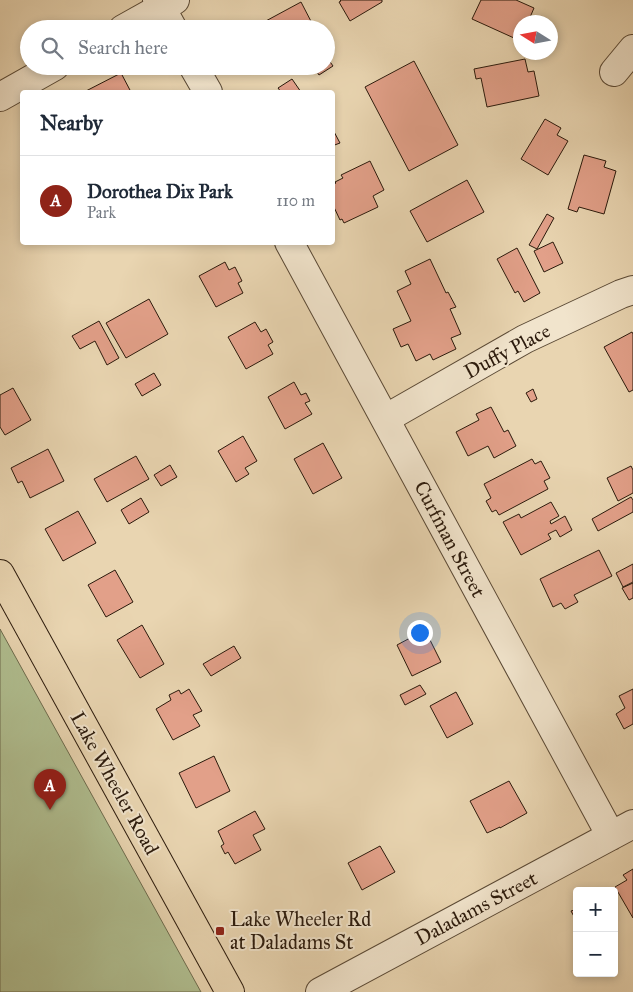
<!DOCTYPE html>
<meta charset="utf-8">
<style>
:root{--surface:#fff;--page:#f2f2f3;--text:#1f2937;--muted:#747a83;--line:#e0e1e3;--accent:#8f2418}
body{margin:0;font-family:"IM FELL Great Primer",serif;background:var(--page);color:var(--text)}
.controls{position:absolute;right:15px;bottom:15px;display:grid;overflow:hidden;border-radius:5px;box-shadow:0 2px 8px #0003}
.controls button{width:45px;height:45px;display:grid;place-items:center;padding:0;border:0;border-bottom:1px solid var(--line);background:var(--surface);color:var(--text);font:25px sans-serif}
.compass{position:absolute;left:513px;top:15px;width:45px;height:45px;border-radius:50%;background:var(--surface);box-shadow:0 2px 8px #0003;rotate:281deg}
.you{position:absolute;left:419px;top:632px;width:18px;height:18px;margin:-12px;border:4px solid #fff;border-radius:50%;background:#1a73e8;box-shadow:0 0 0 8px #1a73e833}
.badge{display:grid;place-items:center;width:32px;height:32px;border-radius:50%;background:var(--accent);color:#fff;font-size:16px;font-weight:700}
.pin{position:absolute;translate:-50% -41px;filter:drop-shadow(0 1px 2px #0008)}
.pin::after{content:'';position:absolute;top:26px;width:18px;height:15px;background:inherit;clip-path:polygon(0 0,100% 0,50% 100%)}
.list{margin:0;padding:0;list-style:none}
h2{display:flex;justify-content:space-between;align-items:center;height:65px;margin:0;padding:0 20px;font-size:21px}
h2 small{font-size:16px;font-weight:400;color:var(--muted)}
.list li{display:grid;grid-template-columns:32px 1fr auto;gap:15px;align-items:center;box-sizing:border-box;height:90px;padding:0 20px;border-top:1px solid var(--line)}
.list b{display:block;font-size:19px;white-space:nowrap}
.list p{margin:0;font-size:16px;white-space:nowrap;color:var(--muted)}
.list em{font-size:16px;font-style:normal;color:var(--muted)}
.icon{flex:none;width:28px;height:28px;fill:none;stroke:currentColor;stroke-width:2;stroke-linecap:round;stroke-linejoin:round}
.map{position:relative;flex:none;width:633px;height:992px;overflow:hidden}
.search{position:absolute;background:var(--surface);box-shadow:0 2px 8px #0003;left:20px;top:20px;width:315px;height:55px;display:flex;align-items:center;gap:12px;box-sizing:border-box;padding:0 18px;border-radius:28px;color:var(--muted);font-size:19px}
.panel{position:absolute;background:var(--surface);box-shadow:0 2px 8px #0003;left:20px;top:90px;width:315px;height:155px;border-radius:5px}
.map>svg:first-child{display:block}
</style>
<div class="map">
<svg width="633" height="992" viewBox="0 0 633 992">
<rect width="100%" height="100%" fill="#e9d5b1"/>
<filter id="stains"><feTurbulence type="fractalNoise" baseFrequency=".004" numOctaves="4"/><feColorMatrix values="0 0 0 0 .2 0 0 0 0 .09 0 0 0 0 .02 0 0 0 .5 -.17"/></filter>
<radialGradient id="worn" r=".72"><stop offset=".6" stop-color="#630" stop-opacity="0"/><stop offset="1" stop-color="#630" stop-opacity=".3"/></radialGradient>
<!-- green -->
<path fill="#b0be90" stroke="#6e6c4e" d="M0,629l201,363h-201z"/>
<!-- building -->
<path fill="#e2a089" stroke="#2b1a0c" d="M340,0h42v2l-32,19 -11,-19 2,-1z
M481,0h35l18,8 -6,14h-8v6h-1l-5,10 -42,-19z
M301,2l14,27h-64z
M326,56l7,10 -14,9 -6,-9h13z
M525,59l3,13 6,-1 5,25 -52,11 -6,-29 -5,1 -2,-10z
M414,61l44,84 -49,26 -44,-84z
M256,66h12l-9,5z
M297,66h13v1l-9,5z
M121,73l10,19h-47z
M292,79l9,13h-20l-3,-4z
M545,119l16,9 -4,7 11,6 -20,34 -27,-16z
M332,128l8,15 -8,3z
M584,155l22,6 -2,6 12,4 -12,43 -25,-7 -2,5 -9,-3z
M370,161l14,29 -11,6 5,11 -34,16 -2,-4 -2,1 -8,-17v-18l4,-2 -1,-1 8,-4 -2,-3z
M467,180l17,32 -57,30 -17,-31z
M547,214l7,4 -17,31 -8,-4z
M553,242l10,21 -19,9 -10,-21z
M517,248l23,45 -16,9 -6,-11 -3,2 -18,-34z
M430,259l16,34 2,-1 8,15 -6,2 11,25 -10,4 5,11 -23,11 -3,-6 -14,7 -8,-17 -7,3 -8,-18 18,-8 -14,-30 14,-7 -6,-13z
M225,262l4,8 6,-3 7,14 -4,2 5,10 -27,14 -17,-31z
M149,299l19,35 -42,24 -20,-35z
M99,321l20,37 -12,7 -12,-24 -15,8 -8,-13z
M255,322l6,10 5,-3 7,13 -5,3 5,9 -27,15 -18,-32z
M632,332l1,2v56l-4,2 -25,-45z
M154,373l7,12 -19,11 -7,-12z
M294,382l7,13 5,-2 4,8 -5,2 7,11 -27,15 -17,-32z
M13,388l18,32 -26,15 -5,-8v-32z
M533,389l4,10 -6,3 -5,-9z
M491,407l13,25 4,-2 8,16 -22,12 -6,-12 -20,10 -12,-24 23,-12 -3,-6z
M243,436l14,25 -12,7 4,6 -13,8 -18,-31z
M323,443l19,35 -29,16 -19,-35z
M48,449l16,32 -34,17 -8,-17 -4,2 -7,-15z
M136,456l13,23 -42,23 -13,-23z
M532,459l3,5 6,-3 9,17 -6,3 4,8 -49,26 -3,-5 -4,2 -6,-11 5,-3 -7,-14z
M170,465l7,12 -16,9 -7,-11z
M631,466l2,4v23l-15,8 -11,-23z
M631,497l2,3v12l-35,19 -6,-12z
M141,498l8,14 -20,12 -8,-14z
M551,502l8,14 -9,5 1,3 14,-8 7,14 -12,7 -4,-7 -8,4 3,5 -30,16 -18,-33 16,-8 2,4z
M78,511l18,32 -33,18 -18,-32z
M599,550l13,26 -38,19 4,7 -13,7 -4,-6 -8,4 -13,-28z
M633,564v18l-10,5 -7,-14z
M115,570l18,32 -27,15 -18,-32z
M633,583v15l-4,2 -7,-12z
M142,625l22,39 -24,14 -23,-38z
M425,630l16,32 -29,14 -15,-31z
M234,646l7,12 -30,18 -8,-12z
M420,685l6,9 -21,11 -5,-10z
M189,689l13,22 -9,4 7,11 -27,14 -17,-31 15,-9 -2,-5 10,-5 2,4z
M633,689v35l-9,5 -8,-15 9,-6 -6,-12z
M456,692l17,32 -26,14 -17,-32z
M214,756l16,35 -34,17 -17,-35z
M509,781l18,32 -27,15v-1l-13,6 -17,-32z
M255,811l10,18 -12,6 8,15 -26,14 -7,-12 -3,2 -4,-8 3,-2 -6,-13z
M380,846l15,26 -33,18 -14,-27z
M633,869v49l-18,-31 12,-7 -4,-5z
M577,909v13l-6,-11z"/>
<g fill="none" stroke-linecap="round" stroke-linejoin="round">
<defs>
<path id="minor" d="M157,0l16,29
M123,29l52,-29
M193,66l15,26
M614,72l19,-23
M0,97l55,-31
M289,242l322,594
M385,419l140,-80 96,-45 12,-4
M320,992l313,-168"/>
<path id="major" d="M0,574l230,418"/>
</defs>
<!-- minor casing -->
<use href="#minor" stroke="#5a4935" stroke-width="30"/>
<!-- major casing -->
<use href="#major" stroke="#2b1a0c" stroke-width="30"/>
<!-- minor -->
<use href="#minor" stroke="#f1e4cc" stroke-width="28"/>
<!-- major -->
<use href="#major" stroke="#e9d5b1" stroke-width="28"/>
</g>
<!-- markers -->
<rect fill="#8f2418" stroke="#f1e4cc" stroke-width="2" x="215" y="926" width="10" height="10" rx="2.5"/>
<g text-anchor="middle" stroke-width="4" stroke-linejoin="round" paint-order="stroke">
<!-- street labels -->
<g font-size="20" fill="#2b1a0c" stroke="#f1e4cc">
<text transform="translate(507 351) rotate(-28)" y="7">Duffy Place</text>
<text transform="translate(450 539) rotate(62)" y="7">Curfman Street</text>
<text transform="translate(115 783) rotate(61)" y="7">Lake Wheeler Road</text>
<text transform="translate(476 908) rotate(-28)" y="7">Daladams Street</text>
</g>
<!-- poi labels -->
<g font-size="20" fill="#2b1a0c" stroke="#f1e4cc" text-anchor="start">
<text x="230" y="926">Lake Wheeler Rd<tspan x="230" dy="23">at Daladams St</tspan></text>
</g>
</g>
<rect width="100%" height="100%" filter="url(#stains)"/>
<rect width="100%" height="100%" fill="url(#worn)"/>
</svg>
<div class="controls">
<button>+</button>
<button>−</button>
</div>
<svg class="compass" viewBox="-18 -18 36 36"><path d="M0-13l5 13h-10z" fill="#e53935"/><path d="M0 13l5-13h-10z" fill="#747a83"/></svg>
<div class="you"></div>
<div class="pin badge" style="left:50px;top:810px">A</div>
<div class="search"><svg class="icon" aria-label="search" viewBox="0 0 24 24"><circle cx="10" cy="10" r="6"/><path d="M15 15l6 6"/></svg>Search here</div>
<section class="panel">
<h2>Nearby<small></small></h2>
<ul class="list">
<li><span class="badge">A</span><div><b>Dorothea Dix Park</b><p>Park</p></div><em>110 m</em></li>
</ul>
</section>
</div>
